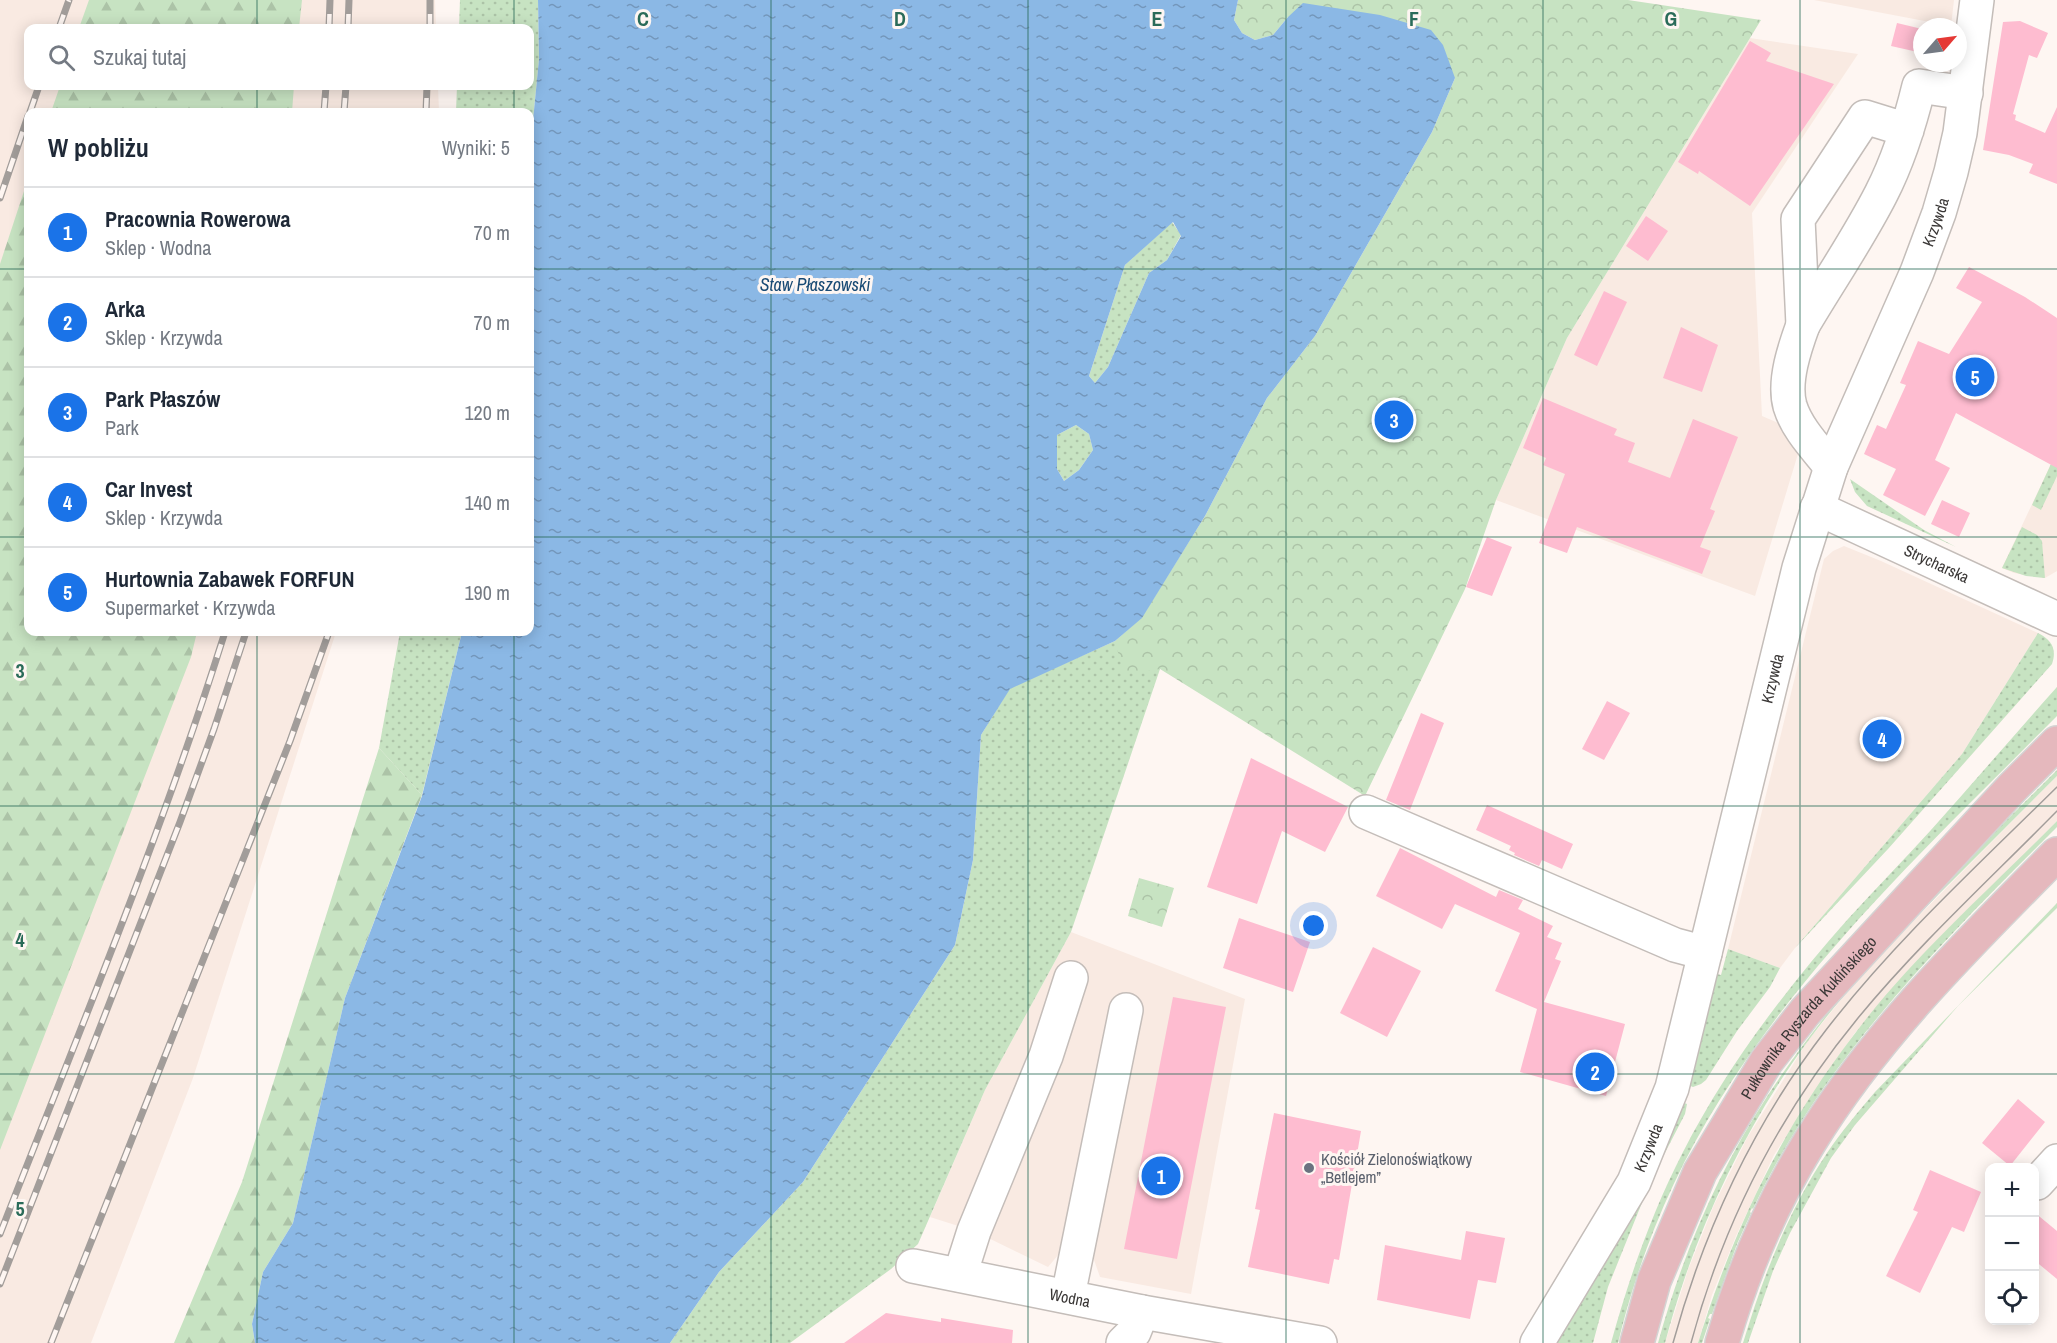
<!DOCTYPE html>
<html lang="pl">
<meta charset="utf-8">
<style>
:root{--surface:#fff;--page:#f2f2f3;--text:#1f2937;--muted:#747a83;--line:#e0e1e3;--accent:#1a73e8}
body{margin:0;font-family:"Archivo Narrow",sans-serif;background:var(--page);color:var(--text)}
.controls{position:absolute;right:18px;bottom:18px;display:grid;overflow:hidden;border-radius:12px;box-shadow:0 3px 15px #0003}
.controls button{width:54px;height:54px;display:grid;place-items:center;padding:0;border:0;border-bottom:2px solid var(--line);background:var(--surface);color:var(--text);font:30px sans-serif}
.compass{position:absolute;left:1913px;top:18px;width:54px;height:54px;border-radius:50%;background:var(--surface);box-shadow:0 3px 15px #0003;rotate:62deg}
.you{position:absolute;left:1314px;top:926px;width:21px;height:21px;margin:-15px;border:4px solid #fff;border-radius:50%;background:#1a73e8;box-shadow:0 0 0 9px #1a73e833}
.badge{display:grid;place-items:center;width:39px;height:39px;border-radius:50%;background:var(--accent);color:#fff;font-size:20px;font-weight:700}
.pin{position:absolute;translate:-50% -50%;border:3px solid #fff;box-shadow:0 2px 6px #0006}
.list{margin:0;padding:0;list-style:none}
h2{display:flex;justify-content:space-between;align-items:center;height:78px;margin:0;padding:0 24px;font-size:26px}
h2 small{font-size:20px;font-weight:400;color:var(--muted)}
.list li{display:grid;grid-template-columns:39px 1fr auto;gap:18px;align-items:center;box-sizing:border-box;height:90px;padding:0 24px;border-top:2px solid var(--line)}
.list b{display:block;font-size:22px;white-space:nowrap}
.list p{margin:0;font-size:20px;white-space:nowrap;color:var(--muted)}
.list em{font-size:20px;font-style:normal;color:var(--muted)}
.icon{flex:none;width:33px;height:33px;fill:none;stroke:currentColor;stroke-width:2;stroke-linecap:round;stroke-linejoin:round}
.map{position:relative;flex:none;width:2057px;height:1343px;overflow:hidden}
.search{position:absolute;background:var(--surface);box-shadow:0 3px 15px #0003;left:24px;top:24px;width:510px;height:66px;display:flex;align-items:center;gap:15px;box-sizing:border-box;padding:0 21px;border-radius:12px;color:var(--muted);font-size:22px}
.panel{position:absolute;background:var(--surface);box-shadow:0 3px 15px #0003;left:24px;top:108px;width:510px;height:528px;border-radius:12px}
.map>svg:first-child{display:block}
</style>
<div class="map">
<svg width="2057" height="1343" viewBox="0 0 2057 1343">
<defs>
<pattern id="grass-dots" width="8" height="8" patternUnits="userSpaceOnUse" patternTransform="scale(1.5)"><rect width="8" height="8" fill="#c7e3c2"/><path d="M2 2h.1M6 6h.1" fill="none" stroke="#acc3a7" stroke-width="1.8" stroke-linecap="round"/></pattern>
<pattern id="forest-firs" width="22" height="20" patternUnits="userSpaceOnUse" patternTransform="scale(1.5)"><rect width="22" height="20" fill="#c7e3c2"/><path d="M5 1l3.5 6h-7zM16 11l3.5 6h-7z" fill="#acc3a7"/></pattern>
<pattern id="park-crowns" width="20" height="18" patternUnits="userSpaceOnUse" patternTransform="scale(1.5)"><rect width="20" height="18" fill="#c7e3c2"/><path d="M2 6a3 3 0 1 1 6 0M12 15a3 3 0 1 1 6 0" fill="none" stroke="#acc3a7"/></pattern>
<pattern id="water-ripples" width="26" height="14" patternUnits="userSpaceOnUse" patternTransform="scale(1.5)"><rect width="26" height="14" fill="#8bb8e5"/><path d="M2 4q2-2 4 0t4 0M15 11q2-2 4 0t4 0" fill="none" stroke="#7396ba"/></pattern>
</defs>
<rect width="100%" height="100%" fill="#fef6f2"/>
<!-- built -->
<path fill="#f9eae2" d="M0,0h435l1,28h-408v58h410l1,26h-411v520h308l-143,446 -102,265h-91z
M1814,0h140l-3,26z
M1750,38l108,16 -106,159 10,203 42,18 -49,162 -259,-96 71,-162z
M2057,451v120l-12,7 -31,-5 -12,-5z
M1844,546l37,15 157,72 -76,121 -167,194 -15,20 -52,-19 96,-390 9,-8z
M2057,776v45l-164,167 -39,46 -18,26 -62,95 -38,81 -24,59 -14,48h-33l23,-73 26,-65 33,-67 60,-96 37,-46 43,-48z
M1071,932l174,67 -54,295 -91,-17 -7,-20 -29,-9 -16,19 -74,-36 -44,-14 55,-127z"/>
<!-- grass -->
<path fill="url(#grass-dots)" d="M460,0h78l1,59 -9,92v-39h-74l1,-26h73v-58h-71z
M1172,222l9,13 -14,25 -18,13 -41,94 -13,16 -6,-7 36,-111z
M1076,425l13,9 4,16 -14,20 -15,11 -7,-12v-34z
M2057,451v25l-16,34 -9,-5z
M1850,479l74,51 32,17 -89,-41 -12,-14z
M2022,527l15,8 5,6 3,37 -19,-2 -24,-8z
M400,632h62l-40,163 -43,-47z
M2038,633c14,7 19,16 14,31l-164,185 -93,99 167,-194z
M1115,641l59,26 -14,2 -89,263 -86,158 -67,154 -27,25 -101,74h-120l49,-71 84,-90 152,-237 18,-85 8,-125 29,-47z
M2057,687v29c-120,121 -247,239 -338,385 -46,73 -81,158 -101,242h-7c18,-65 41,-131 72,-191 43,-84 102,-162 165,-233 27,-30 56,-59 83,-89 43,-48 84,-96 126,-143z
M2057,770v6c-40,40 -79,79 -119,119 -45,46 -92,94 -130,146 -65,88 -115,195 -143,302h-7c24,-87 60,-172 110,-248 80,-122 187,-223 289,-325z
M2057,821v6c-115,115 -234,232 -304,382l-1,-1 -2,4 1,1 -14,31 -25,70h-2l-2,4 2,1 -8,24h-4c35,-113 83,-213 155,-307 59,-79 135,-145 204,-215z
M2057,903v5l-99,98 -103,119 -24,33 -41,75 -17,38 -25,72h-5c20,-66 45,-132 84,-190 14,-21 31,-41 48,-61z
M1728,949l52,19 -10,19 -33,44 -31,49 -5,4 -8,3 -5,-2 14,-47 15,-64 4,1z
M1682,1102l5,2 -2,10 -33,64 -44,109 -15,56h-39l74,-120z"/>
<!-- forest -->
<path fill="url(#forest-firs)" d="M89,0h213l-3,28h-220z
M60,86h234l-2,26h-241z
M28,179v453h169l-6,25 -191,493v-886z
M379,748l43,47 -77,203 -52,225 -30,49 -11,52 3,19h-81l68,-161z"/>
<!-- park -->
<path fill="url(#park-crowns)" d="M1238,0h390l133,20 -194,318 -71,162 -31,89 -100,207 -205,-127 -36,5 -9,-33 27,-24 63,-101 62,-118 48,-62 117,-204 23,-54 -167,-61 -15,18 -18,5 -13,-7 -8,-13z
M1139,878l35,10 -12,39 -34,-11z"/>
<!-- water -->
<path fill="url(#water-ripples)" fill-rule="evenodd" d="M538,0h700l-4,20 8,13 13,7 18,-5 15,-18 15,-14 77,12 51,15 12,15 12,33 -23,54 -117,204 -48,62 -62,118 -63,102 -27,23 -105,48 -29,46 -8,125 -18,85 -152,237 -84,90 -49,71h-415l-3,-19 11,-52 30,-49 52,-225 77,-202 40,-164h68v-481l9,-92zM1173,222l8,14 -14,24 -18,13 -41,94 -13,16 -6,-7 36,-111zM1076,425l13,9 4,16 -14,20 -15,11 -7,-12v-34z"/>
<!-- building -->
<path fill="#febcd0" d="M2020,21l28,12 -11,25 -8,-3 -16,59 3,1 -1,5 30,13 12,-26v77l-28,-11 4,-9 -24,-9 -26,-5 20,-128z
M1897,23l25,6v24l-31,-7z
M1750,41l21,12 -5,8 68,23 -84,122 -51,-35 -1,3 -20,-12z
M1646,216l22,15 -20,30 -22,-15z
M1969,267l56,30 32,21v150l-101,-55 -21,47 15,8 -25,48 -42,-21 13,-26 -32,-15 13,-29 9,4 20,-44 -6,-2 18,-42 31,13 33,-52 -26,-14z
M1604,291l23,11 -30,64 -23,-11z
M1681,327l37,18 -16,47 -39,-14z
M1543,398l74,31 -3,6 21,8 -7,19 42,16 23,-59 45,18 -28,72 5,2 -15,36 11,4 -9,23 -125,-47 -10,26 -28,-10 26,-69 -22,-9 3,-7 -23,-10z
M1942,500l28,13 -11,24 -28,-13z
M1487,537l25,10 -20,49 -26,-9z
M1607,701l23,12 -26,47 -22,-11z
M1421,713l23,10 -34,87 -24,-10z
M1251,758l97,49 -23,45 -43,-21 -25,73 -50,-17z
M1487,805l86,39 -11,25 -20,-9 -3,6 -25,-11 1,-2 -6,-3 2,-4 -35,-16z
M1400,848l96,49 3,-7 24,10 -5,9 35,17 -6,11 15,6 -7,16 6,2 -17,41 81,22 -19,72 -86,-24 17,-63 -42,-18 25,-58 -65,-29 -13,25 -66,-33z
M1239,918l71,24 -17,50 -70,-24z
M1373,947l48,24 -34,66 -47,-24z
M1173,997l53,10 -49,252 -53,-10z
M2018,1099l27,23 -35,44 -28,-23z
M1274,1113l87,18 -22,129 -5,-1 -5,25 -81,-17 12,-57 -5,-1z
M1930,1170l51,22 -17,40 -12,-5 -32,66 -34,-17 32,-64 -5,-2z
M2034,1212l23,19v48l-23,-19z
M1466,1231l39,7 -9,45 -18,-3 -8,39 -93,-19 8,-55 76,15z
M886,1313l55,9v-4l72,12 -1,13h-168z"/>
<g fill="none" stroke-linecap="round" stroke-linejoin="round">
<defs>
<g id="minor">
<path d="M1907,130l-42,-13 -67,102 5,106c26,-44 55,-86 78,-131 17,-33 29,-71 38,-108l47,7"/>
<path d="M1803,325c-8,22 -20,56 -13,81 7,23 27,43 41,61"/>
<path id="s1" d="M1817,508l240,111"/>
<path d="M1366,812l309,133 30,8"/>
<path d="M2037,1183l20,-22"/>
<path id="s2" d="M913,1266l229,46 178,31"/>
<path d="M960,1275l14,-44 72,-175 25,-78"/>
<path d="M1068,1296l58,-286"/>
<path d="M1123,1343l11,-11 8,-20"/>
<path id="s3" d="M1537,1343l97,-161 38,-94 127,-520 32,-101 86,-195 22,-59 12,-41 9,-39 17,-133"/>
</g>
<g id="major">
<path id="s4" d="M1637,1343l17,-62 46,-109 66,-110 39,-50 207,-224 45,-45"/>
<path d="M1722,1343c20,-69 49,-138 87,-200 66,-108 159,-199 248,-289"/>
</g>
</defs>
<!-- minor casing -->
<use href="#minor" stroke="#c4bdb9" stroke-width="36"/>
<!-- major casing -->
<use href="#major" stroke="#d4d3d3" stroke-width="36"/>
<!-- minor -->
<use href="#minor" stroke="#fff" stroke-width="33"/>
<!-- major -->
<use href="#major" stroke="#e5b8bd" stroke-width="33"/>
<!-- tram -->
<path stroke="#a29d9a" stroke-width="1.5" d="M1673,1343c31,-113 81,-220 153,-313 68,-88 152,-165 231,-243
M1691,1343c32,-119 89,-230 167,-325 61,-74 132,-139 199,-207"/>
<defs>
<path id="rail" d="M59,28l10,-28
M329,28l1,-28
M348,28l1,-28
M430,28v-28
M30,112l9,-26
M324,112l2,-26
M344,112l2,-26
M426,112l1,-26
M0,198l28,-82
M0,1234c78,-200 161,-398 225,-602
M0,1284l180,-462 34,-93 32,-97
M51,1343l239,-602 39,-109"/>
</defs>
<!-- rail casing -->
<use href="#rail" stroke="#a29d9a" stroke-width="7"/>
<!-- rail -->
<use href="#rail" stroke="#fef6f2" stroke-width="4.5" stroke-dasharray="14" stroke-linecap="butt"/>
</g>
<!-- grid -->
<path fill="none" stroke="#2a6b59" stroke-width="1.5" stroke-opacity="0.55" d="M257,0v28M514,0v28M771,0v1343M1028,0v1343M1286,0v1343M1543,0v1343M1800,0v1343M257,86v26M514,86v26M0,269h28M530,269h1527M0,537h28M530,537h1527M257,632v711M514,632v711M0,806h2057M0,1074h2057"/>
<!-- markers -->
<circle fill="#6b7280" stroke="#fef6f2" stroke-width="2" cx="1309" cy="1168" r="6"/>
<g text-anchor="middle" stroke-width="6" stroke-linejoin="round" paint-order="stroke">
<!-- street labels -->
<g font-size="16" fill="#3a3736" stroke="#fef6f2">
<text dy="6" stroke="none"><textPath href="#s3" startOffset="1197">Krzywda</textPath></text>
<text dy="6" stroke="none"><textPath href="#s1" startOffset="132">Strycharska</textPath></text>
<text dy="6" stroke="none"><textPath href="#s3" startOffset="711">Krzywda</textPath></text>
<text dy="6" stroke="none"><textPath href="#s4" startOffset="372">Pułkownika Ryszarda Kuklińskiego</textPath></text>
<text dy="6" stroke="none"><textPath href="#s3" startOffset="225">Krzywda</textPath></text>
<text dy="6" stroke="none"><textPath href="#s2" startOffset="160">Wodna</textPath></text>
</g>
<!-- worship labels -->
<g font-size="16" fill="#5b616d" stroke="#fef6f2" text-anchor="start">
<text x="1321" y="1165">Kościół Zielonoświątkowy<tspan x="1321" dy="18">„Betlejem”</tspan></text>
</g>
<!-- water labels -->
<g font-size="18" font-style="italic" fill="#194a74" stroke="#fef6f2">
<text x="815" y="291">Staw Płaszowski</text>
</g>
</g>
<g font-size="20" text-anchor="middle" font-weight="bold" fill="#2a6b59" stroke="#fef6f2" stroke-width="6" stroke-linejoin="round" paint-order="stroke">
<text x="643" y="26">C</text>
<text x="900" y="26">D</text>
<text x="1157" y="26">E</text>
<text x="1414" y="26">F</text>
<text x="1671" y="26">G</text>
<text x="20" y="678">3</text>
<text x="20" y="947">4</text>
<text x="20" y="1216">5</text>
</g>
</svg>
<div class="controls">
<button>+</button>
<button>−</button>
<button><svg class="icon" aria-label="locate" viewBox="0 0 24 24"><circle cx="12" cy="12" r="6"/><path d="M12 2v4M12 18v4M2 12h4M18 12h4"/></svg></button>
</div>
<svg class="compass" viewBox="-18 -18 36 36"><path d="M0-13l5 13h-10z" fill="#e53935"/><path d="M0 13l5-13h-10z" fill="#747a83"/></svg>
<div class="you"></div>
<div class="pin badge" style="left:1161px;top:1176px">1</div>
<div class="pin badge" style="left:1595px;top:1072px">2</div>
<div class="pin badge" style="left:1394px;top:420px">3</div>
<div class="pin badge" style="left:1882px;top:739px">4</div>
<div class="pin badge" style="left:1975px;top:377px">5</div>
<div class="search"><svg class="icon" aria-label="search" viewBox="0 0 24 24"><circle cx="10" cy="10" r="6"/><path d="M15 15l6 6"/></svg>Szukaj tutaj</div>
<section class="panel">
<h2>W pobliżu<small>Wyniki: 5</small></h2>
<ul class="list">
<li><span class="badge">1</span><div><b>Pracownia Rowerowa</b><p>Sklep · Wodna</p></div><em>70 m</em></li>
<li><span class="badge">2</span><div><b>Arka</b><p>Sklep · Krzywda</p></div><em>70 m</em></li>
<li><span class="badge">3</span><div><b>Park Płaszów</b><p>Park</p></div><em>120 m</em></li>
<li><span class="badge">4</span><div><b>Car Invest</b><p>Sklep · Krzywda</p></div><em>140 m</em></li>
<li><span class="badge">5</span><div><b>Hurtownia Zabawek FORFUN</b><p>Supermarket · Krzywda</p></div><em>190 m</em></li>
</ul>
</section>
</div>
